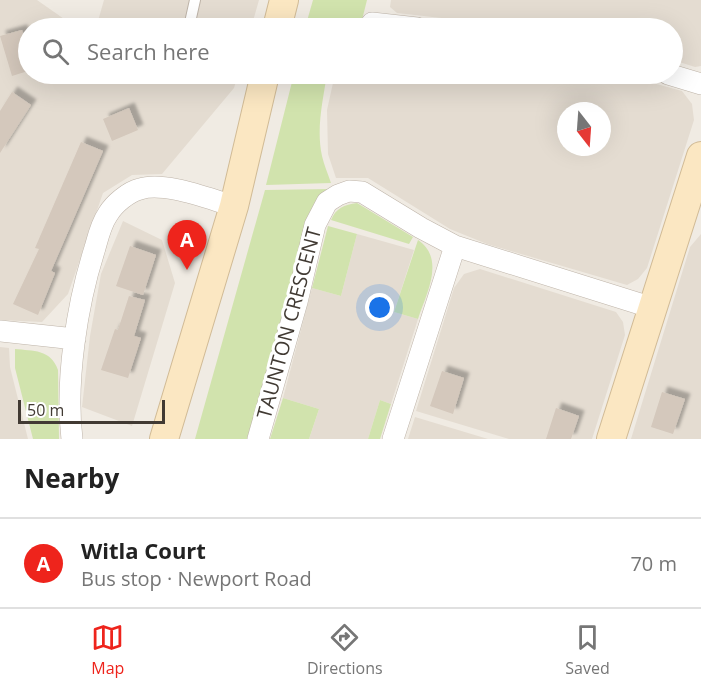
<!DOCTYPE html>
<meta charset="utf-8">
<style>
:root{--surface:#fff;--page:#f6f6f6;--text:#222;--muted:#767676;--line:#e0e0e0;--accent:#ee241c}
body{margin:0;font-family:"Open Sans",sans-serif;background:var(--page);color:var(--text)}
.compass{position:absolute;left:557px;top:102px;width:54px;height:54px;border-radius:50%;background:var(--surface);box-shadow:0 6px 24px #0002;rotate:163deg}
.scale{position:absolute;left:18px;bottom:15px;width:147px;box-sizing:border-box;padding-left:6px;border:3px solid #413a33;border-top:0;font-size:16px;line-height:21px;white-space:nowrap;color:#413a33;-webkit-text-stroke:4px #fff;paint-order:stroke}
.you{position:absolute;left:380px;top:308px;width:21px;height:21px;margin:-15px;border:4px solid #fff;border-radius:50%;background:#1a73e8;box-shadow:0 0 0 9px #1a73e833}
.badge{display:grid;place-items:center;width:39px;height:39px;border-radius:50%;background:var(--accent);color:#fff;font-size:20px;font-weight:700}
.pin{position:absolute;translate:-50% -50px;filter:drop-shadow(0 2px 3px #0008)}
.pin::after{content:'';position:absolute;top:32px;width:21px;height:18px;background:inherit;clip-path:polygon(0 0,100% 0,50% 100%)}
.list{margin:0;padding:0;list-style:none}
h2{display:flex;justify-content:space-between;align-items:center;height:78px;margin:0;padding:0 24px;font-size:26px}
h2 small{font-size:20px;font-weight:400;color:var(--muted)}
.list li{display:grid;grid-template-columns:39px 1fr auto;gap:18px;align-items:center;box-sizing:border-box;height:90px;padding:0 24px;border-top:2px solid var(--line)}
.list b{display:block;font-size:22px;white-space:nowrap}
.list p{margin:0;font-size:20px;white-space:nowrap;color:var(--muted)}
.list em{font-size:20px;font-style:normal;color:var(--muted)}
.icon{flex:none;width:33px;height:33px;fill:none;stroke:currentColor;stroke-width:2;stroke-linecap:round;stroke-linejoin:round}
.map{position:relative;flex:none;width:701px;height:439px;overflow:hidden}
.search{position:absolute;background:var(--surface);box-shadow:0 6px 24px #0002;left:18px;right:18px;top:18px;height:66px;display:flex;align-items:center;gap:15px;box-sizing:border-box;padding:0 21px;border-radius:33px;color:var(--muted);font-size:22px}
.sheet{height:168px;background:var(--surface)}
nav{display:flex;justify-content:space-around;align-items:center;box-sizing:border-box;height:84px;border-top:2px solid var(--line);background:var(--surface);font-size:16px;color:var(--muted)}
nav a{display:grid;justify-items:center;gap:3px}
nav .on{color:var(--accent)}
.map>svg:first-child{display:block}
</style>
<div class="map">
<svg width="701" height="439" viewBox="0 0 701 439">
<defs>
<filter id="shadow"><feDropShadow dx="5.5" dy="-5.5" stdDeviation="1.5" flood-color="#0004"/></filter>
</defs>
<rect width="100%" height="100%" fill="#f0ebe3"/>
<!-- residential -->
<path fill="#e4dcd1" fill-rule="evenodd" d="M0,0h37l40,28h-49v46h210l-4,14 -72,86 -30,1 -29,18 -35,101 -26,28 -42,-2z
M104,0h155l-8,28h-155z
M391,0h310v66l-6,1 -22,-7 -1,-32h-143l-132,-15 -7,-6z
M335,74h285l62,17 10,13 2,16 -47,148 -9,11 -11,6 -140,-41 -37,-15 -82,-51h-32l-8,-24 -1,-44zM566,111h36v36h-36z
M123,221l39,19 13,43 -43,143 -50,-19 8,-71 11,-62z
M357,234l57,16 -20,62 24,7 -27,85 -11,-4 -12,39h-59l10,-30 -36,-11 29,-110 29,8z
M701,234v205h-70l59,-192z
M480,269l136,43 7,10 2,13 -33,104h-83l-93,-28 38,-123 10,-14z
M0,347l9,1 1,19 18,72h-28z
M415,417l73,22h-80z"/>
<!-- green -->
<path fill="#d1e3ad" d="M313,0h54l-7,28h-55z
M294,74h33c-4,26 -11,55 -5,82 2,9 6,18 9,27l-65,2z
M331,189l-32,71 -52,179h-52l70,-249z
M357,203l56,34 -4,7 -78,-24c5,-12 13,-15 26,-17z
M328,226l29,8 -16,62 -29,-8z
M418,240c28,19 8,54 0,79l-24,-7z
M15,349c18,2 36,0 43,21l1,69h-26l-18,-71z
M283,398l36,11 -10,30h-39z
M380,400l11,4 -11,35h-12z"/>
<!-- building -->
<path fill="#d4c8bc" filter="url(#shadow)" d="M22,30l6,21v20l-16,5 -12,-40z
M12,92l19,13 -31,48v-42z
M129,108l9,22 -26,11 -9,-22z
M81,142l22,9 -52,120 4,2 -17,42 -25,-11 26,-55 -4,-1z
M130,246l26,9 -13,40 -27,-9z
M129,296l16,4 -11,36 7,2 -13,40 -27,-8 14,-41 3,1z
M442,371l22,7 -11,36 -23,-8z
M662,392l23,7 -12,35 -22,-7z
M556,408l23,8 -8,23h-25z"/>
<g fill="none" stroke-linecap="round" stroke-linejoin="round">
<defs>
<path id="lane" d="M189,27l6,-27"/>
<path id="street" d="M372,23l45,5
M668,74l33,10
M0,331l75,8
M72,439c-7,-58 5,-135 23,-191 3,-11 6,-24 13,-34 6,-10 20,-22 32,-25 24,-8 69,10 94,17
M258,439l39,-137 18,-77 12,-23 11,-7 11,-4 13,1 59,36 34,18 198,62
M393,439l62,-193"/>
<path id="secondary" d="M277,28l7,-28
M164,439l70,-233 31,-132
M611,439l90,-283"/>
</defs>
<!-- lane casing -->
<use href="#lane" stroke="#beb4a9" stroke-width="12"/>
<!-- street casing -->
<use href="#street" stroke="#beb4a9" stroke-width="22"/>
<!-- secondary casing -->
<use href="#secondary" stroke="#d1bb96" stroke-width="30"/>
<!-- lane -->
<use href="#lane" stroke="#fff" stroke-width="10"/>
<!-- street -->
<use href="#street" stroke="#fff" stroke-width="21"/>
<!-- secondary -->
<use href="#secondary" stroke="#fbe7c2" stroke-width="28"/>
</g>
<g text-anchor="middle" stroke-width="6" stroke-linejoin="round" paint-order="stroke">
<!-- street labels -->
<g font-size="20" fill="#413a33" stroke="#fff">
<text transform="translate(289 323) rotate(-75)" y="7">TAUNTON CRESCENT</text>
</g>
</g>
</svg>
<svg class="compass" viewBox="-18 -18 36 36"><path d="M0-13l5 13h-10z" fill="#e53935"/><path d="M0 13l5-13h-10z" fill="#767676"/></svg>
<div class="scale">50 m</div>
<div class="you"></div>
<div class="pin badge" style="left:187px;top:270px">A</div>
<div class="search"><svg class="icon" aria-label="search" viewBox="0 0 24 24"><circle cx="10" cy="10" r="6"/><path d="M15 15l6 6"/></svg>Search here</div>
</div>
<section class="sheet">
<h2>Nearby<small></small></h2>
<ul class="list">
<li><span class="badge">A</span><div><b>Witla Court</b><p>Bus stop · Newport Road</p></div><em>70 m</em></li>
</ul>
</section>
<nav>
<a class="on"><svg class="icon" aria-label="map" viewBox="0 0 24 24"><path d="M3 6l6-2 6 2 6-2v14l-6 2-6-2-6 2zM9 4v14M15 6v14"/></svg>Map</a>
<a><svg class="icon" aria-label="directions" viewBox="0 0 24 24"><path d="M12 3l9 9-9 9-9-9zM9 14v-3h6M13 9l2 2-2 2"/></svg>Directions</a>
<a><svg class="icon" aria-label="saved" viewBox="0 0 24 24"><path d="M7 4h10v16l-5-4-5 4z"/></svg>Saved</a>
</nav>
